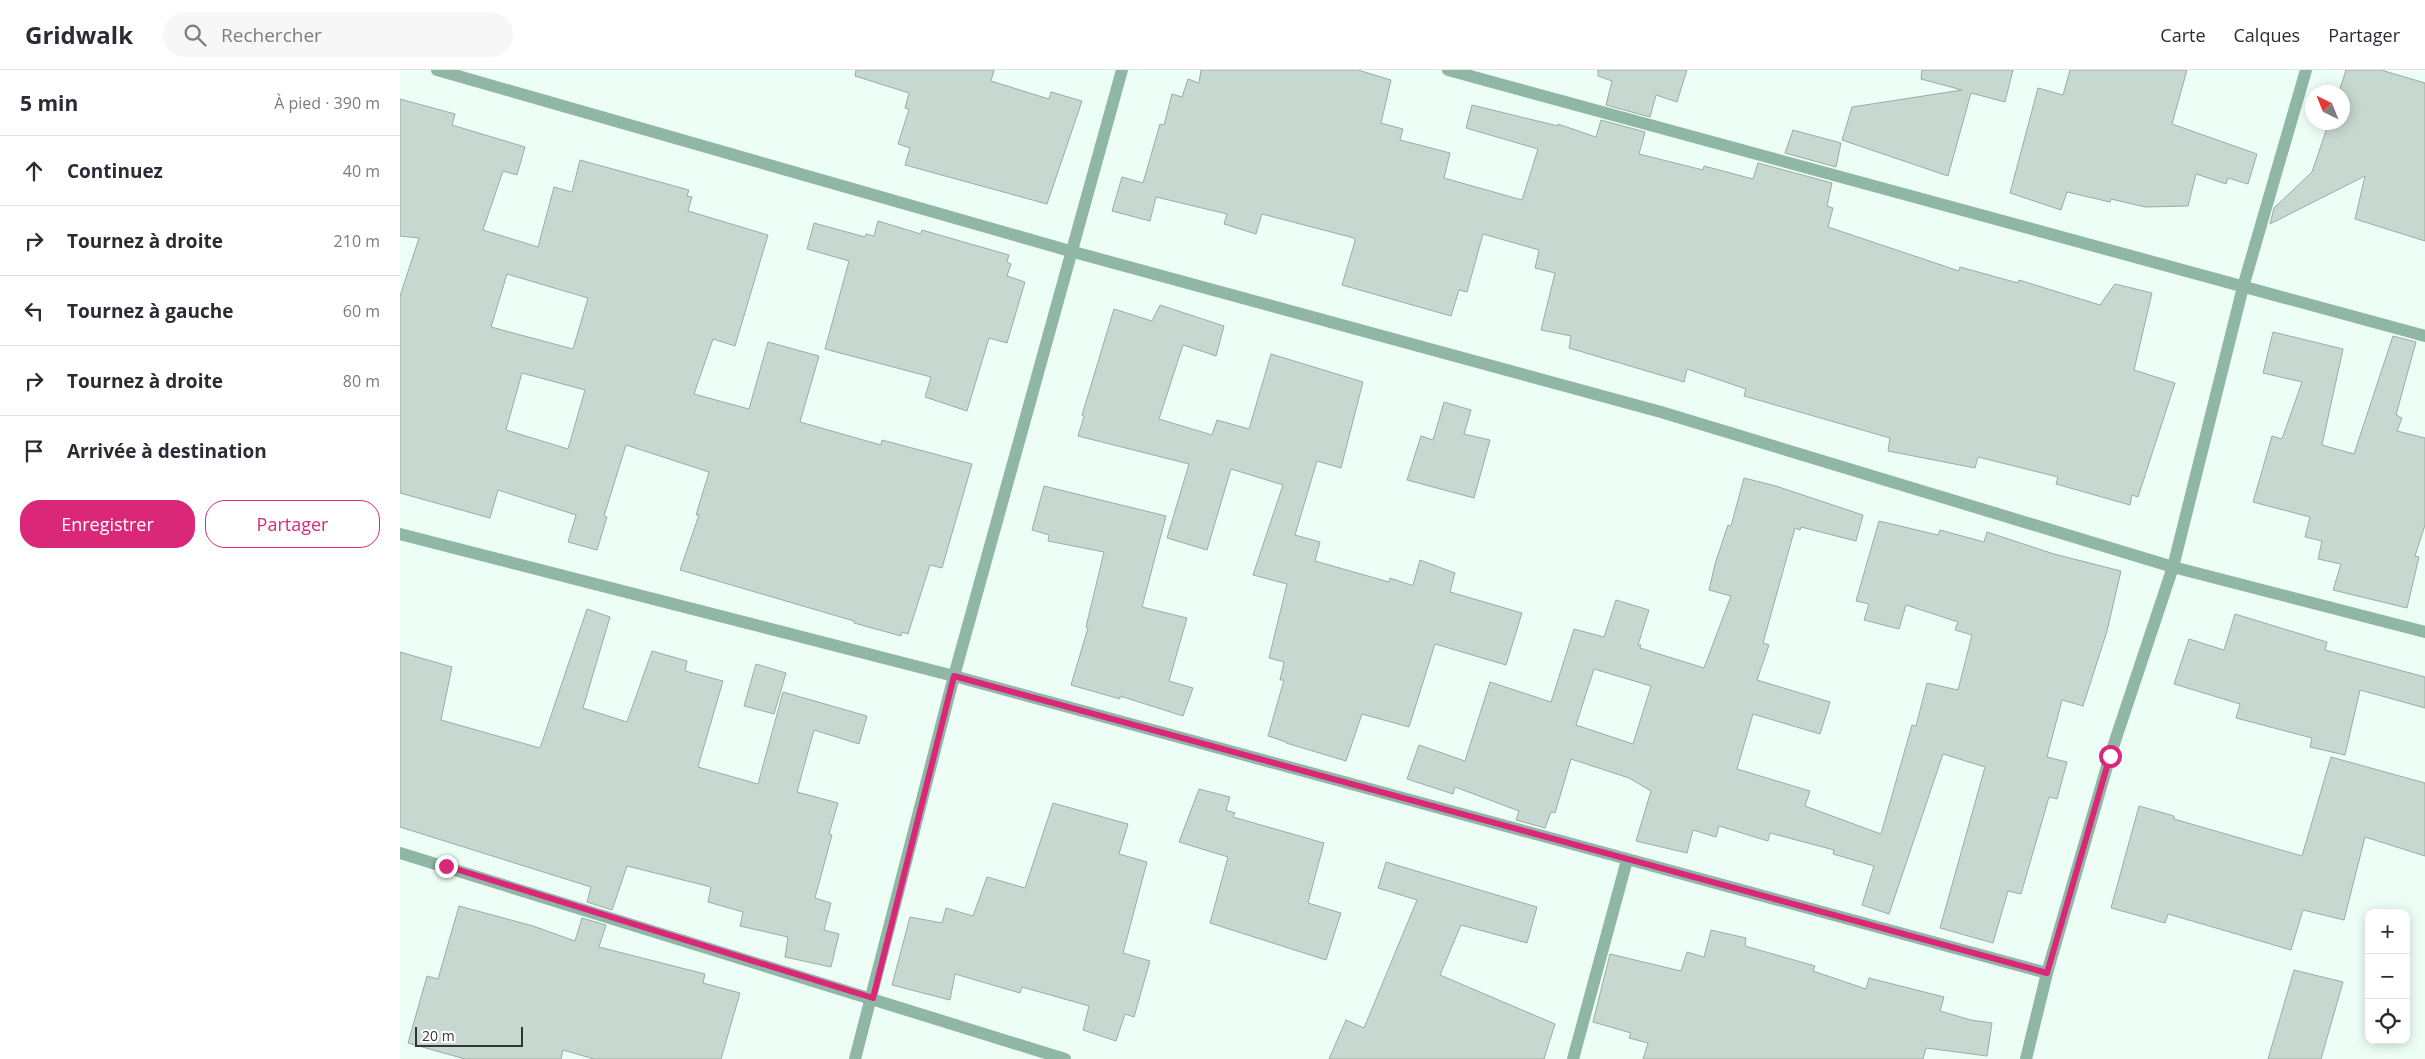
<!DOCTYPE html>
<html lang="fr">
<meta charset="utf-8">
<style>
:root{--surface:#fff;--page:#f7f7f7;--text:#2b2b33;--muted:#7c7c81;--line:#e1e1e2;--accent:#db2777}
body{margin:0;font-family:"Open Sans",sans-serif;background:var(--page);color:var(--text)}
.controls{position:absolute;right:15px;bottom:15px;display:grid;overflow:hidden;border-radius:10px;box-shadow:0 2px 12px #0003}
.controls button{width:45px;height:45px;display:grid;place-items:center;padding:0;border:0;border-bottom:1px solid var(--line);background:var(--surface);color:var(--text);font:25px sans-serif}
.compass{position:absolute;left:1905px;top:15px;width:45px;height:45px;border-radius:50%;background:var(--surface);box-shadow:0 2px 12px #0003;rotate:317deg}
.scale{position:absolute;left:15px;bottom:12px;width:108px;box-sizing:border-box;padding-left:5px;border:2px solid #2f3633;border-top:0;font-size:14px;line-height:18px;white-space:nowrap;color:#2f3633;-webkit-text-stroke:4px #fff;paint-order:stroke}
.stop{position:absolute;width:15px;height:15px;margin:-11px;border:4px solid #db2777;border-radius:50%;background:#fff}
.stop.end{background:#db2777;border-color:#fff;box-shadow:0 1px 5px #0008}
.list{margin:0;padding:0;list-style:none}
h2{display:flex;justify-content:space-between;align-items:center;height:65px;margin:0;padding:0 20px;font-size:21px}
h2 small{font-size:16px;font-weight:400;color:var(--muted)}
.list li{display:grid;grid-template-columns:32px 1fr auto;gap:15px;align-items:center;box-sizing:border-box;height:70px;padding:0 20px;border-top:1px solid var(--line)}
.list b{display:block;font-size:19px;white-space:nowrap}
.list em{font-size:16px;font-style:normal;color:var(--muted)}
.actions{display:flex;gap:10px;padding:15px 20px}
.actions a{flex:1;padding:11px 0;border:1px solid var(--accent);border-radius:20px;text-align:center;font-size:18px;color:var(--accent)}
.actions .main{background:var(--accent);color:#fff}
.icon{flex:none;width:28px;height:28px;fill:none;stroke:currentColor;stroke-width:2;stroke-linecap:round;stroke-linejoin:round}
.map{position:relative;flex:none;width:2025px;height:989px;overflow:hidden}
header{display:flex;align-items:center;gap:30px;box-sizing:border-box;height:70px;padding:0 25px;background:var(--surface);border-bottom:1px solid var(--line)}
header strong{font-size:24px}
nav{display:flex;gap:28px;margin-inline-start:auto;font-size:18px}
.search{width:350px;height:45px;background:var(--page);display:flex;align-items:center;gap:12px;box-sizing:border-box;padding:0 18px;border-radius:28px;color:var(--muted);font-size:19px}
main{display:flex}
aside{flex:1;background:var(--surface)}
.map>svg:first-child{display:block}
</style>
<header>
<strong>Gridwalk</strong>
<div class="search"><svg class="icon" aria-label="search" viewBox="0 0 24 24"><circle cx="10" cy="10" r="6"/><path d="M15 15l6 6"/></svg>Rechercher</div>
<nav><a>Carte</a><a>Calques</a><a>Partager</a></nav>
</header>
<main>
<aside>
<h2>5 min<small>À pied · 390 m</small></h2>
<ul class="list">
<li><svg class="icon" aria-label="ahead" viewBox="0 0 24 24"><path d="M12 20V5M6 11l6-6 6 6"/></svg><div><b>Continuez</b></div><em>40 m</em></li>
<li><svg class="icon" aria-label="right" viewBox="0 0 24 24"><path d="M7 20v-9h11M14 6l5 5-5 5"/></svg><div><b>Tournez à droite</b></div><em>210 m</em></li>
<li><svg class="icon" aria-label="left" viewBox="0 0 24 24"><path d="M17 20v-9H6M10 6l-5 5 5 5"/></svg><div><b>Tournez à gauche</b></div><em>60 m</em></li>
<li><svg class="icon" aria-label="right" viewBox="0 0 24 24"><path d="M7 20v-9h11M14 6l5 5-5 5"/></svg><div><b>Tournez à droite</b></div><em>80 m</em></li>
<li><svg class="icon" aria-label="arrive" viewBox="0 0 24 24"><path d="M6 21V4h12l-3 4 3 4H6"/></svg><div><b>Arrivée à destination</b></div></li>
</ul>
<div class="actions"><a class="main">Enregistrer</a><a>Partager</a></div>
</aside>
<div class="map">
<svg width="2025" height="989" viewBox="0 0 2025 989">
<rect width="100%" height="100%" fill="#ecfef6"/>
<!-- building -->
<path fill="#c6d8d0" stroke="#9baca4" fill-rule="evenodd" d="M456,0h138l-3,11 58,18 2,-7 31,9 -35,103 -142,-39 5,-17 -12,-4 11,-35 -4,-1 4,-15 -54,-17z
M801,0h157l33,10 -10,43 22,6 -3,11 50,13 -6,25 78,22 16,-51 -72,-21 6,-23 86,21v-2l38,13 5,-17 44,12 -6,22 64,16 1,-4 49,13 5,-16 74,20 -5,23 6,2 -5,19 131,44 1,-4 58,16 1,-3 81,25 15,-21 37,9 -18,77 41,13 -37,114 -6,-2 -2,10 -74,-21 2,-7 -80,-20 -3,11 -87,-17 2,-13 -146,-42 2,-7 -59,-20 -3,13 -115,-34 2,-12 -30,-6 14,-57 -20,-5 4,-18 -56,-16 -16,58 -8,-2 -8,26 -109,-31 13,-44 -1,-3 -92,-24 -6,20 -32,-10 3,-10 -71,-17 -6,24 -38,-10 10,-34 21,6 17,-59 4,1 8,-31 10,3 6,-18 11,4z
M1198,0h89l-10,32 -21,-7 -6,22 -44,-12 6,-24 -14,-5z
M1522,0h91l-8,32 -34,-9 -23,83 -106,-36 10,-33 110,-17 -41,-11z
M1670,0h117l-15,54 85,30 -9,30 -20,-6 -2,6 -30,-10 -8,32 -43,1 -34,-8 -1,3 -43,-10 -6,18 -51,-17 28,-105 25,7z
M1946,0h35l44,13v158l-70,-22 10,-43 -95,48 4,-16 38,-36 17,-50h13v-30h-3z
M0,29l55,15 -3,11 73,22 -8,28 -14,-4 -20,59 55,17 16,-60 18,5 8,-32 109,30 -2,6 5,1 -4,14 80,24 -33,111 -22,-7 -19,55 55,15 19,-67 51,14 -19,66 81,23 1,-5 90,24 -30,104 -12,-3 -22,69 -6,-2 -1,4 -47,-13v-2l-174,-51 19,-55h-3l13,-43 -83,-27 -22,71 3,1 -10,33 -29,-8 8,-27 -78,-25 -8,28 -90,-25v-197l19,-58 -19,-2zM107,204l81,24 -15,51 -82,-22zM122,303l63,17 -17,59 -62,-19z
M1393,60l48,13 -5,24 -51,-14z
M478,151l43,13 1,-4 87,25 -2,7 4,2 -4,12 18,6 -18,61 -18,-5 -22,73 -42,-14 6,-20 -106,-28 24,-88 -42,-12 7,-26 51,14 1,-3 8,2z
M760,235l64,21 -8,30 -33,-11 -24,74 53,16 5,-15 32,9 22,-75 92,28 -22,86 -24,-7 -22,74 25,7 -5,19 74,21 1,-4 21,7h2l7,-25 35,13 -5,19 72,21 -16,52 -71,-21 -26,83 -47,-13 -16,47 -60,-18v-1l-18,-6 16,-56h-4l4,-18 -15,-4 18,-74 -34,-9 30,-90 -52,-16 -24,81 -40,-12 22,-74 -111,-28 6,-20 -2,-1 32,-106 38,12z
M1873,262l70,17 -21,96 32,9 39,-118 23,6 -20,73 6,3 -5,13 28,7v87l-10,31 4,1 -12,51 -74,-18 8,-26 -23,-5 4,-18 -17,-4 5,-20 -57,-15 19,-66 10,3 20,-57 -39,-9z
M1044,332l27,8 -7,24 26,6 -16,58 -67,-18 14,-44 12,4z
M1344,408l32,8 87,29 -7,26 -55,-14 -1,3 -5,-2 -32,115 6,2 -12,35 73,22 -10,32 -67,-20 -16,55 73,22 -5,15 76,28 31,-109 4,1 11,-43 31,7 14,-55 -17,-5 3,-8 -52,-17 -7,24 -35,-9 5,-16 -13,-3 23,-80 59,14 2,-5 44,12 3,-10 67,22 67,17 -14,60 -24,75 -21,-6 -15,57 20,5 -10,37 -8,-2 -28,97 -13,-3 -15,52 -53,-15 45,-161 -42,-13 -54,160 -27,-9 12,-39 -41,-12 1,-4 -64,-17 -2,8 -49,-15 -3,11 -23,-7 -6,23 -51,-12 15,-50 -22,-13 -58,-19 -16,54 -4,-1 -6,16 -29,-8 3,-9 -64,-24 -2,7 -46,-15 12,-34 46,16 25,-79 61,20 23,-73 30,8 12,-37 33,10 -11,35h3l-1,3 64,20 27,-72 -22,-6 6,-26 13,-39 3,1zM1194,599l57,17 -18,58 -57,-19z
M644,416l122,30 -24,91 45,11 -18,63 24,7 -10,28 -63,-20v3l-49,-14 17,-57 -2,-1 18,-75 -56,-11 1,-6 -17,-5z
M187,539l23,8 -27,91 44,14 25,-71 35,10 -2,10 38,10 -25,86 60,17 25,-92 84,24 -8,28 -45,-14 -17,62 41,11 -9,31 3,1 -17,63 16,5 -7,27 15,4 -8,33 -46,-10 3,-20 -48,-11 3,-14 -35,-10 3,-15 -84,-21 -15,44 -25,-8 4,-15 -191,-60v-175l52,15 -11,53 99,28z
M1835,544l92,28 -2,8 100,27v31l-65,-18 -15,65 -35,-8 2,-9 -76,-20 4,-14 -66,-20 15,-45 35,11z
M356,594l30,9 -12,41 -30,-8z
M1931,687l94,26v73l-60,-19 -21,83 -41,-10 -12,40 -123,-36 -3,9 -54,-15 28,-102 35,10v3l128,37z
M799,719l31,8 -4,13 9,3 -2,4 91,26 -16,60 33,10 -15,47 -116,-37 18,-66 -49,-15z
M653,733l75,21 -9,30 28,8 -24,91 27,8 -16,56 -9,-3 -9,27 -33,-11 6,-24 -67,-19 -2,6 -65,-19 -5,26 -58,-15 18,-68 32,6 4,-15 27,8 14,-39 38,11z
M986,792l151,45 -10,36 -66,-18 -21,50 115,49 -11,35h-215l17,-39 18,8 53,-128 -39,-12z
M59,836l74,20 42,15 7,-23 24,7 -7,22 106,27 -2,9 37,10 -19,66h-127l-31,-9 -2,9h-96l-57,-16 19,-67 11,3z
M1311,860l35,8 -1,8 70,20 -2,5 53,18 3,-11 75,19 -4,14 31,9 21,3 -5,33 -61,-8 -3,11h-280l5,-16 -19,-5 2,-5 -38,-11 17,-68 71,17 6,-19 17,5z
M1894,900l49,12 -22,77h-53z"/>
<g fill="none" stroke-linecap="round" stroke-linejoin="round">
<!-- minor -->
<path stroke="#90b6a6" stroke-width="12" d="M37,0l633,181 591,161 512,155 252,65
M1048,0l977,266
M0,464l554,142 1093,297
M0,783l665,206
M1173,989l54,-199
M1626,989l21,-86 63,-217 63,-189 70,-280 63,-217"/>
<!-- tertiary -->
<path stroke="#90b6a6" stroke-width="12" d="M455,989l99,-383 168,-606"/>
</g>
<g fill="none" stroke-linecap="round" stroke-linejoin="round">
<!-- route -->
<path stroke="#db2777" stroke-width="6" d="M46,796l427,132 81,-322 1093,297 63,-217"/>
</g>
</svg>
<div class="controls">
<button>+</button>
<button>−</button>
<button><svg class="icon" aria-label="locate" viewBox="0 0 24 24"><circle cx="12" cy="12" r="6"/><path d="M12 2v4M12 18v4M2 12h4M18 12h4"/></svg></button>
</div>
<svg class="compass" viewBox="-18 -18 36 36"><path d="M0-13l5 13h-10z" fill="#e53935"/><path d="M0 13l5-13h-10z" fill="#7c7c81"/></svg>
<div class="scale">20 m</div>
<div class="stop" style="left:1710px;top:686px"></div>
<div class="stop end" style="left:46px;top:796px"></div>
</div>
</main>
